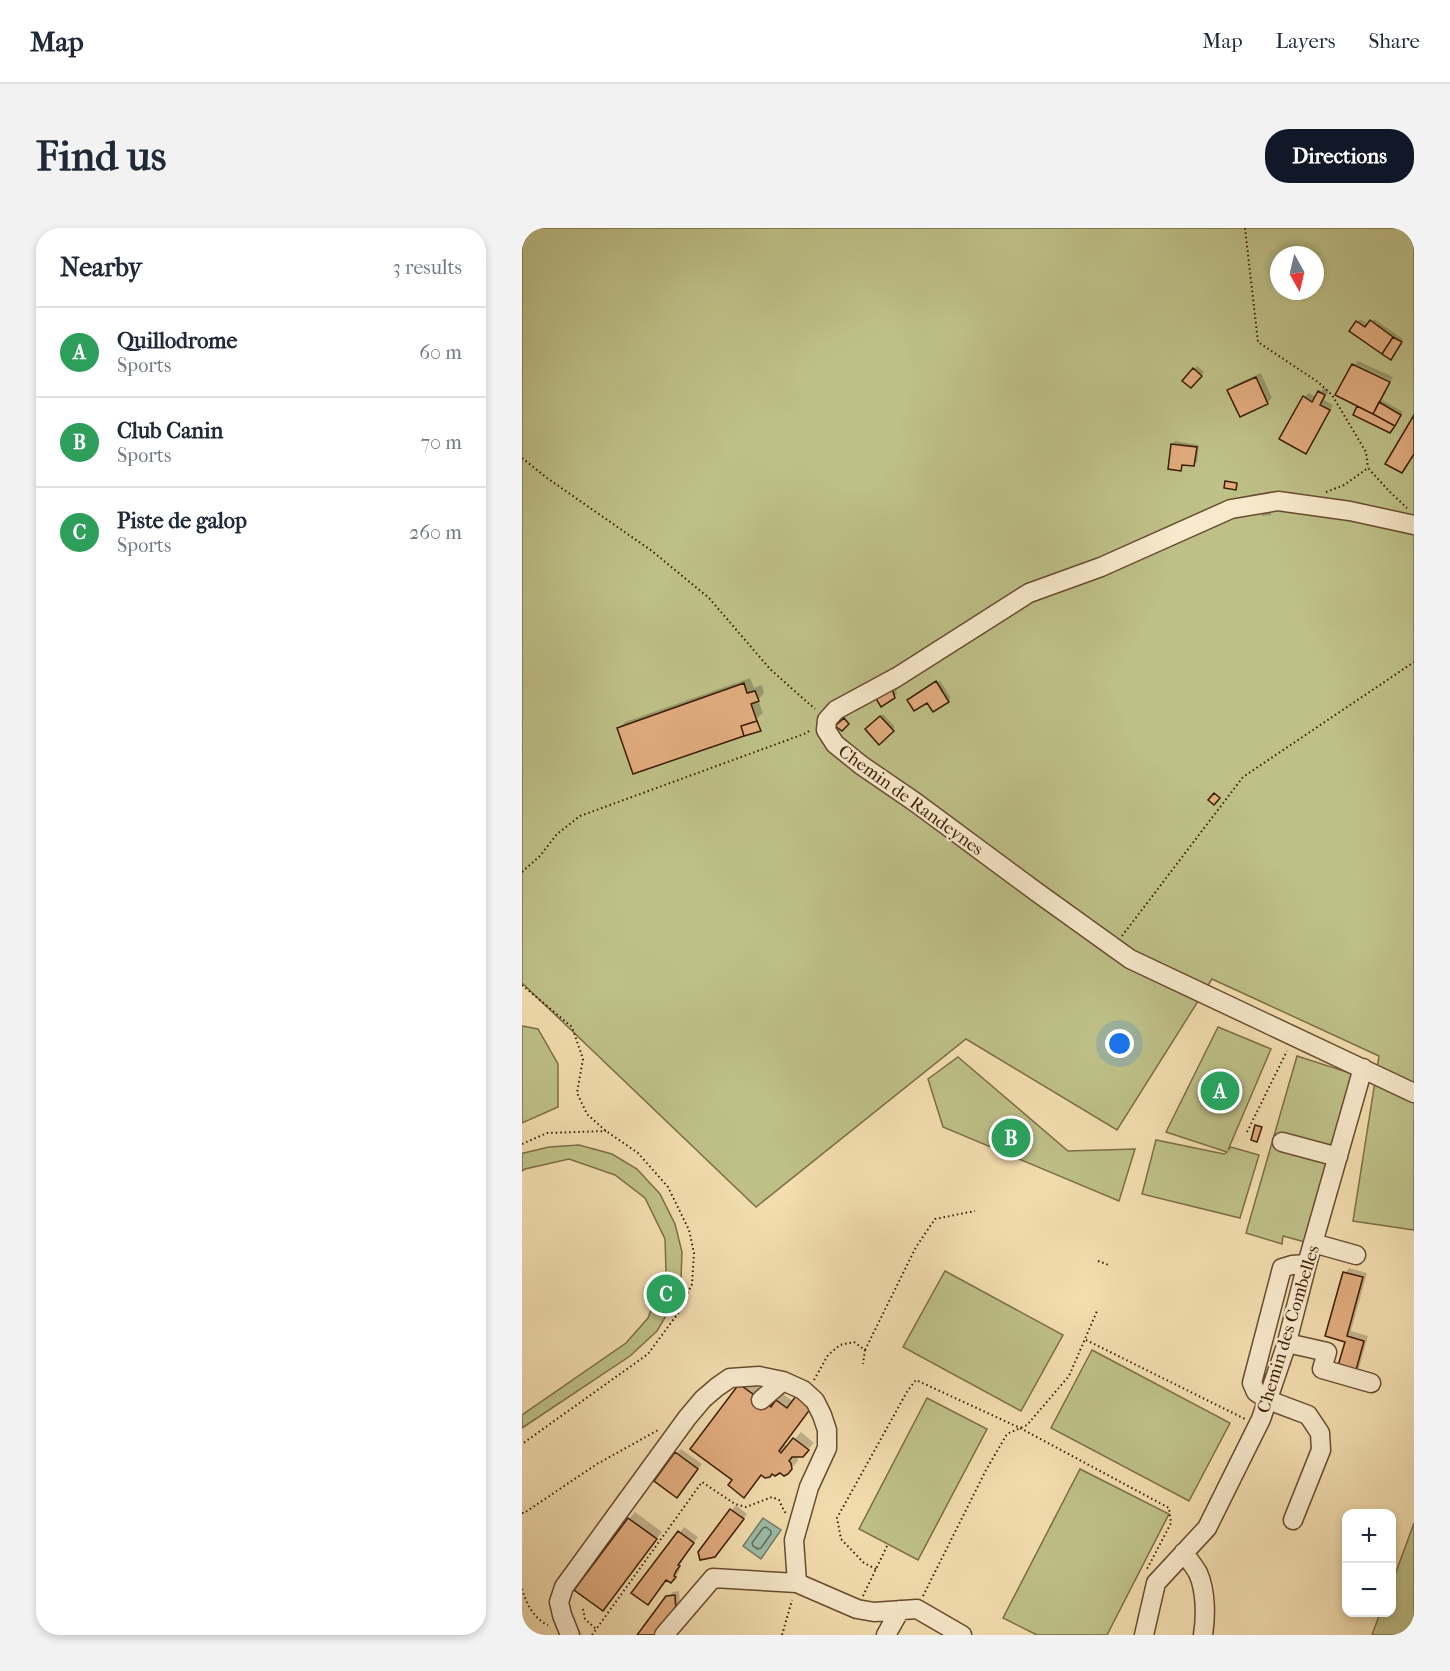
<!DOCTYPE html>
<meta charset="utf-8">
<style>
:root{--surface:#fff;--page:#f2f2f3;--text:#1f2937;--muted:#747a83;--line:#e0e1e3;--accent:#111827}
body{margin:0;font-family:"IM FELL French Canon",serif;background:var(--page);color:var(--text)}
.controls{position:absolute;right:18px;bottom:18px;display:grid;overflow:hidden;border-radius:12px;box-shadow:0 3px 9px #0003}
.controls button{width:54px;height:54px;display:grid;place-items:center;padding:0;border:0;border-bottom:2px solid var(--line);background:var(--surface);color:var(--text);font:30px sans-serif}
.compass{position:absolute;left:748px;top:18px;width:54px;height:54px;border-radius:50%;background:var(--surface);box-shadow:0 3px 9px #0003;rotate:172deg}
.you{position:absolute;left:598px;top:816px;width:21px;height:21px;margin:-15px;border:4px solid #fff;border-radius:50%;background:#1a73e8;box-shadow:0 0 0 9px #1a73e833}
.badge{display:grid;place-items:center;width:39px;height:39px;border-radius:50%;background:var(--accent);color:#fff;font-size:20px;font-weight:700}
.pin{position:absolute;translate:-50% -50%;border:3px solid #fff;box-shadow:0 2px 6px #0006}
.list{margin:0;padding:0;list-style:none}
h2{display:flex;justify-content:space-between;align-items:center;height:78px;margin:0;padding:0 24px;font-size:26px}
h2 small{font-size:20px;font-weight:400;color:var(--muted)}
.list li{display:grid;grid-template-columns:39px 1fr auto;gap:18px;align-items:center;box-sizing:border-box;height:90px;padding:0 24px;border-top:2px solid var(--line)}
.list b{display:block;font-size:22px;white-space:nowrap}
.list p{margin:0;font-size:20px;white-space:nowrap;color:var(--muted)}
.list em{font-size:20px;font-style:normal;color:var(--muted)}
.map{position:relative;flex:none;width:892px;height:1407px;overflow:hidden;border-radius:24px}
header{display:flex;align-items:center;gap:36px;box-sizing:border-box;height:84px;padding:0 30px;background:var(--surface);border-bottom:2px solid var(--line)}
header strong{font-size:28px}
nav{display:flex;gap:33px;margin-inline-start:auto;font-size:21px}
.intro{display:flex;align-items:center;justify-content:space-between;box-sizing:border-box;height:144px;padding:0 36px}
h1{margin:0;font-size:42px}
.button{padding:15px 27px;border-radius:24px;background:var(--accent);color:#fff;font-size:21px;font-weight:700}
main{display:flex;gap:36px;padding:0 36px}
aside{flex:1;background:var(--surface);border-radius:24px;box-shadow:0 3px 9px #0003}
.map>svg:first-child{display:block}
</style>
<header>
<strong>Map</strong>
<nav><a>Map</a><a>Layers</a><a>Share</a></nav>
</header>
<div class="intro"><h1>Find us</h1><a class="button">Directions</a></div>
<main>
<aside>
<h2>Nearby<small>3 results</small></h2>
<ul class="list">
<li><span class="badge" style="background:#2e9e5b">A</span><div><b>Quillodrome</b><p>Sports</p></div><em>60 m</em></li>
<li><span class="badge" style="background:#2e9e5b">B</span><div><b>Club Canin</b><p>Sports</p></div><em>70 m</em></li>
<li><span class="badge" style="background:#2e9e5b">C</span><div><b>Piste de galop</b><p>Sports</p></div><em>260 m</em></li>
</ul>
</aside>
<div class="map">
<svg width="892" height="1407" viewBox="0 0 892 1407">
<rect width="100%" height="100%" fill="#f2ddaf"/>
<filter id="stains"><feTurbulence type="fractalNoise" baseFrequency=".00333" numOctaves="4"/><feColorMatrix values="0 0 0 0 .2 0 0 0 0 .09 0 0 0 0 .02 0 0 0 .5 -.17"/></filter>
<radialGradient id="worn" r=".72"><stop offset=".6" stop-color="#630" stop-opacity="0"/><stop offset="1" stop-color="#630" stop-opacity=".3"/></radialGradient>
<!-- green -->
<path fill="#bec088" stroke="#7c6e46" stroke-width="1.5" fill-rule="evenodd" d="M0,0h892v1002l-61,-9 26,-165 -167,-77 -95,151 -151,-91 -210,168 -234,-224zM757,27h36v36h-36z
M0,798l16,3 20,35v43l-36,16z
M696,799l53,22 -43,101 3,-3 28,8 -19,63 -98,-24 14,-54 68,14 3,-2 -61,-20z
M775,828l56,18 -48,168 -22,-6 -1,8 -36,-11z
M436,829l110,94 67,-2 -16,52 -176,-74 -15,-48z
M57,917l33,9 25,15 23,25 15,30 7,28 -1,27 -11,30 -13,22 -27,25 -108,72v-13l104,-72 22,-25 18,-47 -1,-32 -20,-41 -30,-23 -46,-16 -44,10 -3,2v-18h2l25,-6z
M423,1043l118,64 -42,76 -118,-64z
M570,1122l138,73 -41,78 -138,-73z
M405,1170l60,31 -69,131 -59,-31z
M558,1241l89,45 -62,121h-70l-34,-17z
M892,1295v112h-42l8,-22 12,-1v-29z"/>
<!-- water -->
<path fill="#9bbca9" stroke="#747c67" stroke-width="1.5" d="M241,1290l18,12 -20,29 -18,-13z"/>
<!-- shadow -->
<path fill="#0003" d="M838,91l9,6 5,-6 29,20 -9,16 -37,-33z
M836,133l35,16 -2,4 -36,-17z
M675,138l7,6 -13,14 -7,-6z
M831,138l37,18 -8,16 21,12 -10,16 -35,-21 2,-2z
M739,145l11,25 -5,5 -38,-13 5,-5z
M802,160l5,2 -5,10 9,5 -23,42 -5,5 -1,-55 5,-4 7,4z
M653,213l24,4 -2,17 -3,3 -10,-2 -4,6 -7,-25z
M749,280v7l-9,1 -1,-6z
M228,450l4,10 8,-3 2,8 -6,7 5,13 -6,5 3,12 -141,-2 6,-6z
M418,453l11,17 -3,3h-39z
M375,455l2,5 -3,3 1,3 -15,11z
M361,486l12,13 -16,16 -12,-14z
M827,1040l18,5 -16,58 17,5 -9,32 -4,5 -8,-32 -2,-68z
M225,1150l30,23 6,-7 11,8 26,-6 -36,48 4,3 13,-15 13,11 -12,13h-5l1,5 -11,12 -7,-2 -18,3 -18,22 -10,-16 -42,-31z
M159,1221l21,15 -21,27 -4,-38z
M214,1277l11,9 -27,36 -20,2z
M113,1284l27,20 -53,71 20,-84z
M162,1299l14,10 -17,23 2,1 -3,3 -1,8 -4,5 -8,2 -33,14z
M157,1363l1,15 -41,29 28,-38 6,-5z"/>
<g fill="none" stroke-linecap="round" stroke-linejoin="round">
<!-- shore -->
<path stroke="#6a6c56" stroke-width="1.5" d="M244,1299l5,4v3l-10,14 -3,1 -5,-3 -1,-3 11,-15z"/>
</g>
<!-- building -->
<path fill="#e1ac7e" stroke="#3a1b04" stroke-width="1.5" d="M848,92l23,17 -11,17 -33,-23 7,-10 9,6z
M871,109l9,5 -11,18 -9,-6z
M830,136l38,18 -17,32 -38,-19z
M671,140l9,8 -11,12 -9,-7z
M734,149l12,27 -28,13 -13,-27z
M796,163l7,4 -5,10 10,5 -24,44 -27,-15 24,-43 9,6z
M857,174l22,13 -6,11 -22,-12z
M835,178l16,8 22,12 -5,7 -37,-18z
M892,187v39l-12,19 -17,-9z
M649,216l26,3 -3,19 -12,-1 -1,6 -13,-2z
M703,253l12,2 -1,7 -12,-2z
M414,453l13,21 -16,10 -6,-9 -13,8 -7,-11z
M222,455l3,10 8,-2 4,10 -8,3 6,17 -16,5 3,10 -111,38 -16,-46z
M369,458l4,12 -14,9 -6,-10z
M358,488l14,15 -15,14 -14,-16z
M322,490l5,6 -7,7 -7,-5z
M235,493l4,10 -17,5 -3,-10z
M692,565l6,5 -6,7 -6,-5z
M733,897l7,2 -5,15 -6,-2z
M821,1044l20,5 -16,59 17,5 -9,33 -18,-5 8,-27 -20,-6z
M217,1156l32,23 5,-7 11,8 12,-16 15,12 -35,47 2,2 12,-15 16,12 -6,7h-11l-3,4 2,2 1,6 -4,5 -4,2 -4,-3 -5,3 -3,-2 -2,3 -5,1 -4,-3 -17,23 -16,-13 4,-5 -42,-31z
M153,1224l23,17 -21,29 -23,-17z
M208,1281l14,10 -29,38 -15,3 -2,-8z
M106,1290l29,21 -54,72 -29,-21z
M156,1303l16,12 -16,22 2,1 -4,5 -2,5 2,1 -5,6 -5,-3 -18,25 -17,-12z
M153,1367l1,17 -17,23h-22l29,-39z"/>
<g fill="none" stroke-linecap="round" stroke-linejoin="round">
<defs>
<path id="minor" d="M892,297l-64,-14 -72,-10 -47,8 -130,58 -72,26 -132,84 -61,33 -9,10 -1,10 9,14 26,21 54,37 123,91 92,66 284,134
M760,914l56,15
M791,1015l43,12
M765,1115l40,9 -5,17 49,14
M239,1172l22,-19
M771,1292l28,-70 -1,-17 -12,-18 -40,-15 -12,-8 -4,-9 30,-115 10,-3 15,-1
M662,1324c4,7 10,14 14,21 8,18 8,43 5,62
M48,1407l-8,-20 -3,-13 5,-15 123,-169 16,-19 14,-12 13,-9 29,-2 24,5 20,9 12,11 7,14 5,15v18l-18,39 -15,53 3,43
M142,1407l49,-57 84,5 60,26 17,3 43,-3 45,26
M364,1407l14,-25
M622,1407l12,-52 51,-55 54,-109 25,-73 21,-82 56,-196"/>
</defs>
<!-- minor casing -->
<use href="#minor" stroke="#684c2f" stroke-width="21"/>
<!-- path -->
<path stroke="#3a1b04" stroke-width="2" stroke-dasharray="1.5 3" stroke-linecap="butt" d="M723,0l13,114 60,40 14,13 34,57 2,16
M0,230l25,20 105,73 57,47 61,71 45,40
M804,264l18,-7 24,-17 21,23 18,17
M0,644l18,-16 17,-22 23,-18 224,-82 7,-4
M600,708l121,-159 171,-115
M0,757l50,42 11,32 -6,34 10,21 19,17 32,22 30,34 21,43 5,23 -2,31 -13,28 -31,42 -126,90
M725,904l40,-81
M0,916l25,-11 59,-2
M576,1033l11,4
M564,1112l159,79
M343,1122l51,-103 19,-28 40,-8
M292,1152l14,-25 12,-10 14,-3 11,8 -2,14
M0,1285h2l73,-49 63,-35
M354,1341l-12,-6 -23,-24 -4,-21 71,-128 8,-10 104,48 149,80 2,15 -24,46
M0,1361c4,14 12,30 26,36
M341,1368l25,-52
M401,1368l63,-126 21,-36 20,-9 42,-49 28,-65
M61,1381l2,10 11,10
M70,1407l110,-153 33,22 11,3 26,-10 7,3 5,11 3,3
M260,1407l10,-35"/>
<!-- minor -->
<use href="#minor" stroke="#f7e9cb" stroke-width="18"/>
</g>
<g text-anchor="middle" stroke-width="4.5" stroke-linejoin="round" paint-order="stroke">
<!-- street labels -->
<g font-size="18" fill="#3a1b04" stroke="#f7e9cb">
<text transform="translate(389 572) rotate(36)" y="6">Chemin de Randeynes</text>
<text transform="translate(766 1101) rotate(-73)" y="6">Chemin des Combelles</text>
</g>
</g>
<rect width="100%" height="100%" filter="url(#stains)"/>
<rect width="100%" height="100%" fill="url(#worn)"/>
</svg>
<div class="controls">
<button>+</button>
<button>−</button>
</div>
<svg class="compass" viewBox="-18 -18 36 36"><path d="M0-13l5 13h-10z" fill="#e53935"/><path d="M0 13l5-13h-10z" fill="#747a83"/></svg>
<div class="you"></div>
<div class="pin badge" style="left:698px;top:863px;background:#2e9e5b">A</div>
<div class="pin badge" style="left:489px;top:910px;background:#2e9e5b">B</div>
<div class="pin badge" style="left:144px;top:1066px;background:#2e9e5b">C</div>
</div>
</main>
